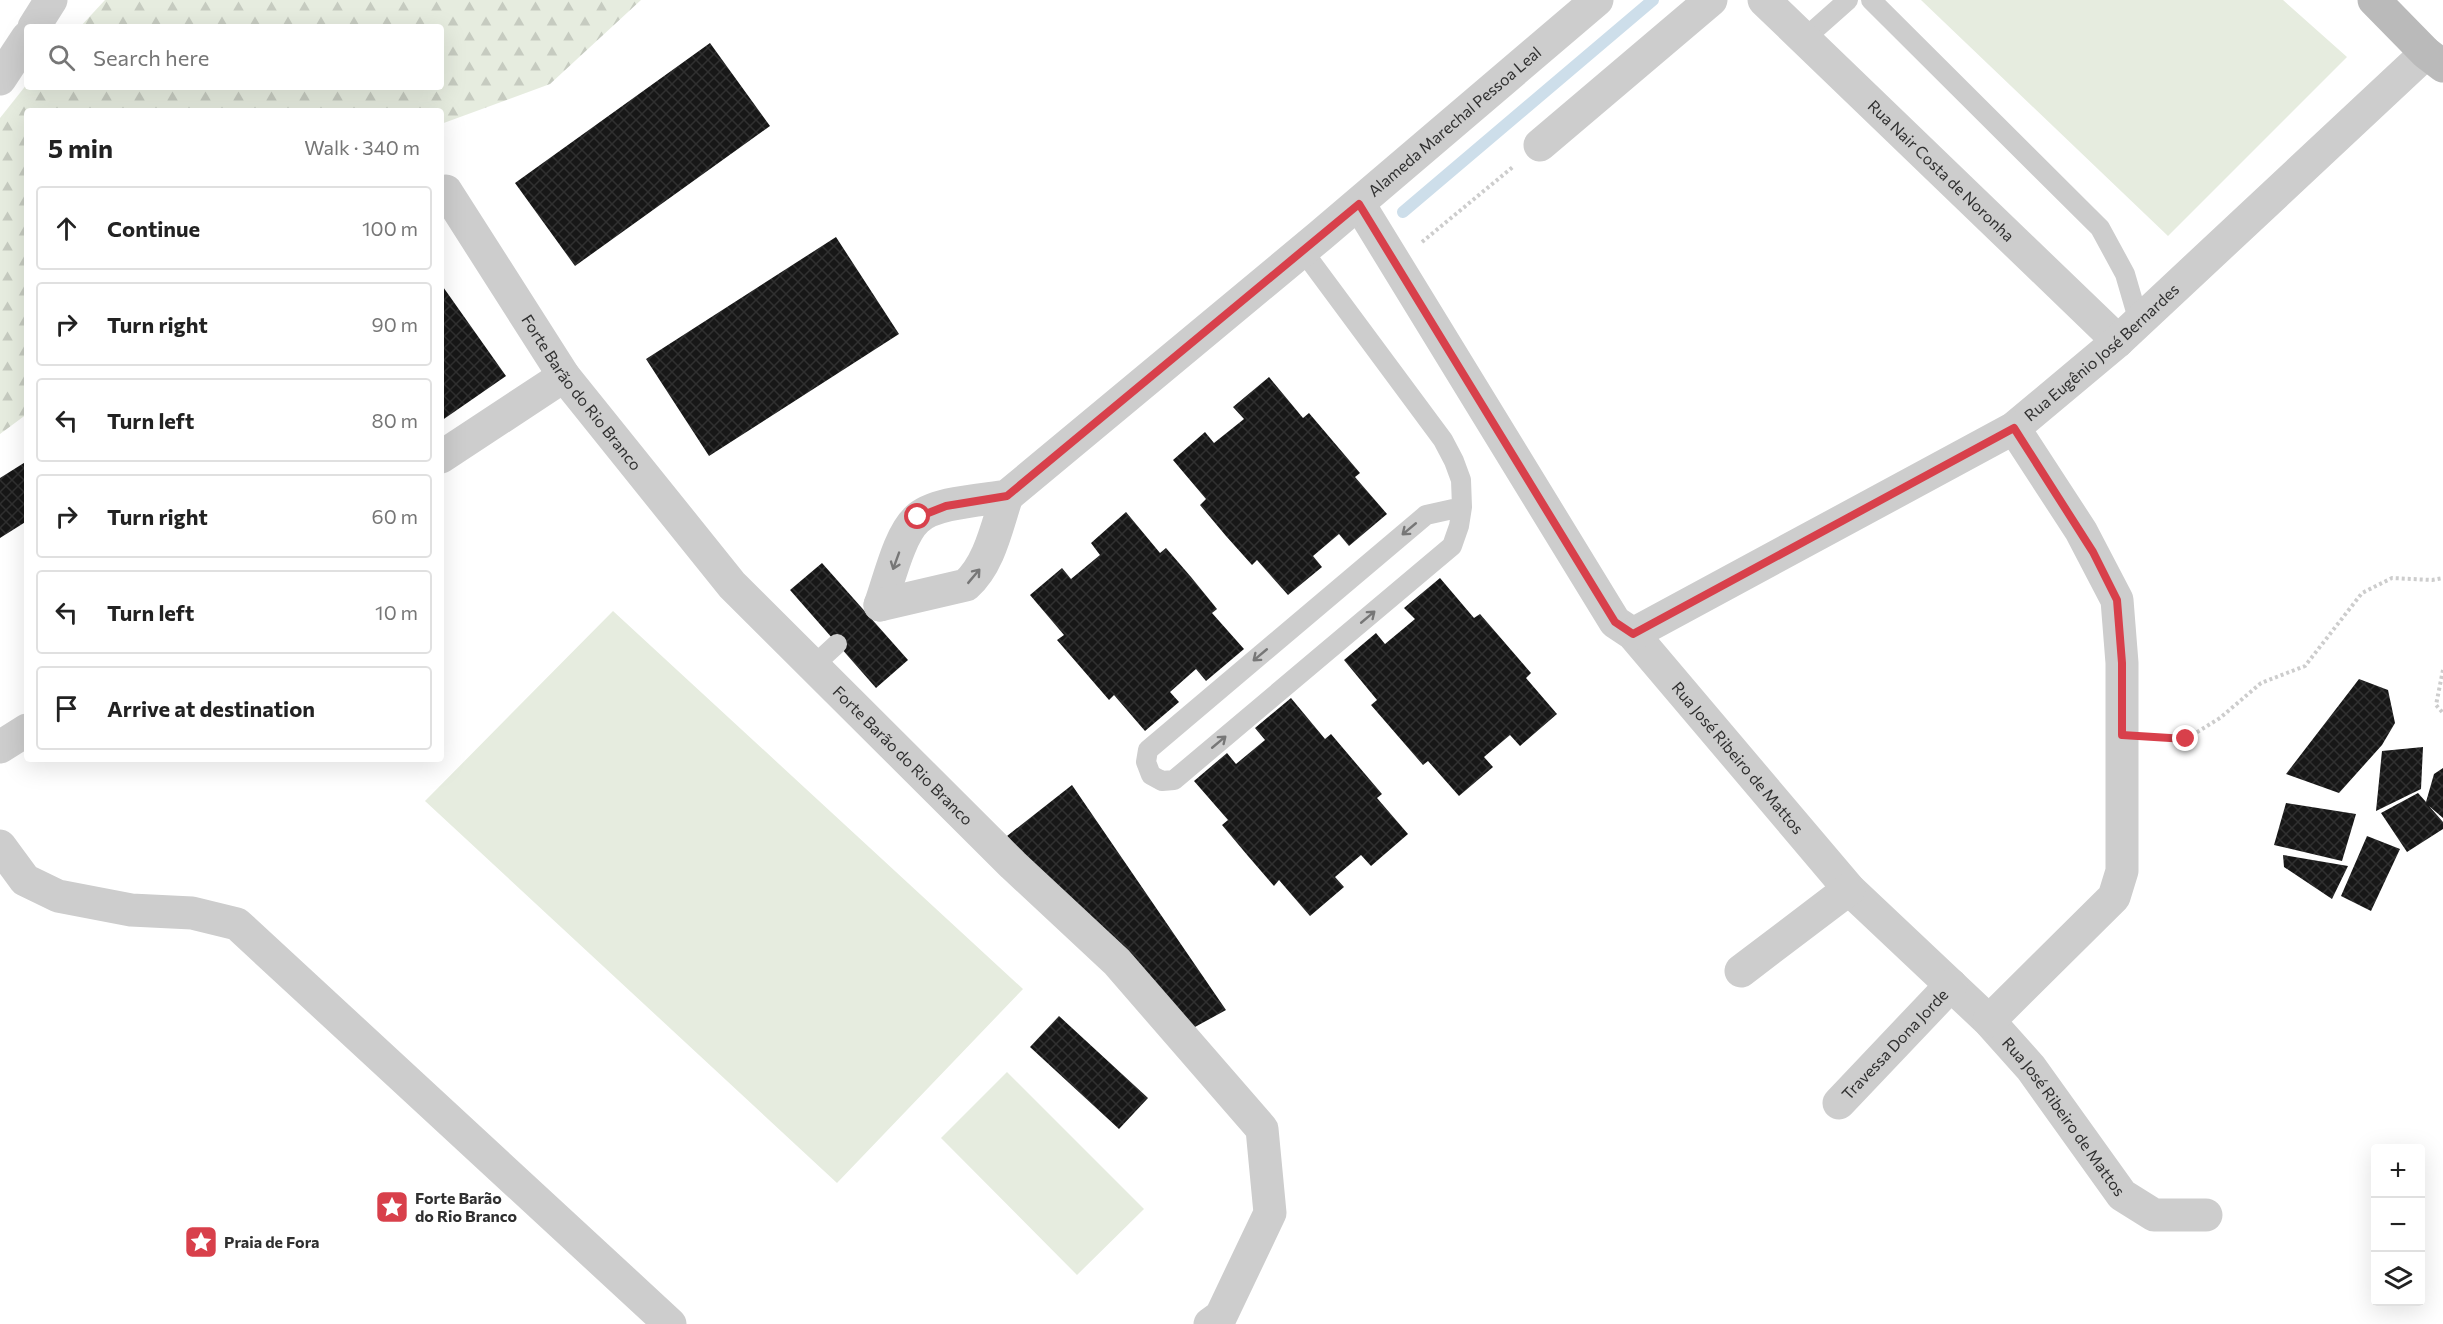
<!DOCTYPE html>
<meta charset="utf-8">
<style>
:root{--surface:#fff;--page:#f2f2f2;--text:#222;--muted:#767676;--line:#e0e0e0}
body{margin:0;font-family:Commissioner,sans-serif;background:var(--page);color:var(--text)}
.controls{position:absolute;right:18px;bottom:18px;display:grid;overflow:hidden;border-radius:6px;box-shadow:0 6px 24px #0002}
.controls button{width:54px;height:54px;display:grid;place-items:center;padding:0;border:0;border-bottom:2px solid var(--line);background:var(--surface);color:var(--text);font:30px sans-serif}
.stop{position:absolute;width:18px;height:18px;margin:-14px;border:4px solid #d8404b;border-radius:50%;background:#fff}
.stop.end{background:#d8404b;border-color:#fff;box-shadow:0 2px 6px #0008}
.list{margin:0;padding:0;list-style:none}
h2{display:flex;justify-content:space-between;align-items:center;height:78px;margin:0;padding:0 24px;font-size:26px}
h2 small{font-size:20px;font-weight:400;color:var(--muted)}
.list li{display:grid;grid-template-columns:39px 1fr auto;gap:18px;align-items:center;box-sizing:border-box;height:84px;margin:0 12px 12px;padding:0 12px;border:2px solid var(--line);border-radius:6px}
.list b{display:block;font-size:22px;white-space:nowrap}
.list em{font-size:20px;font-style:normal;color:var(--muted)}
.icon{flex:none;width:33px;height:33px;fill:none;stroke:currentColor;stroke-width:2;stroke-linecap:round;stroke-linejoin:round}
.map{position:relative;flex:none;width:2443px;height:1324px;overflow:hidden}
.search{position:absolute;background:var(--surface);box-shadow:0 6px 24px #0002;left:24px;top:24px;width:420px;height:66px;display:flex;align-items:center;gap:15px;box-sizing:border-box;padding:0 21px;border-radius:6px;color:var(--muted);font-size:22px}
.panel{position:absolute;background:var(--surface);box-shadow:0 6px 24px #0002;left:24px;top:108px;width:420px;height:654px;border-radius:6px}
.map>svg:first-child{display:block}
</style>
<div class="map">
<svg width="2443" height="1324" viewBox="0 0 2443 1324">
<defs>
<pattern id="forest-firs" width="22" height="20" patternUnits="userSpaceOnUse" patternTransform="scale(1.5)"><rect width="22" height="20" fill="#e6ecdf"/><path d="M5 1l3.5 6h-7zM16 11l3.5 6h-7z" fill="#c6cbc0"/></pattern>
<pattern id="building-cross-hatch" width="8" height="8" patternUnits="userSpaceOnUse" patternTransform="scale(1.5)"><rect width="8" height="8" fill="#171717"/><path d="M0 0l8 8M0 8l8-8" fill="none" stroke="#303030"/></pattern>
</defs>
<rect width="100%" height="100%" fill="#fff"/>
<!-- forest -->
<path fill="url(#forest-firs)" d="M105,0h536l-91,84 -109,40v-13h-414v303l-27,20v-316l27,-34v3h414v-60h-361z"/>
<!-- green -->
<path fill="#e6ecdf" d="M1921,0h362l64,57 -179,179z
M613,611l410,378 -186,194 -412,-382z
M1007,1072l137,137 -67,66 -136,-137z"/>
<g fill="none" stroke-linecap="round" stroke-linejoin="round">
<!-- stream -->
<path stroke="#cddeea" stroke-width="12" d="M1403,212l250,-212"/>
</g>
<!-- building -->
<path fill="url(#building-cross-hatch)" d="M710,43l60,83 -195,140 -60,-83z
M836,237l63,97 -190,122 -63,-97z
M441,284l65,92 -65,45z
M1269,377l34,41 6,-5 51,60 -5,4 32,37 -38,32 -10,-12 -26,22 9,11 -34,28 -31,-35 -5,5 -26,-29 -26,-31 6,-6 -33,-39 32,-28 9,11 30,-24 -11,-12z
M27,461v60l-27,17v-60z
M1126,512l34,41 6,-5 25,29 26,32 -5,4 32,36 -38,32 -10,-12 -26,23 9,10 -34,29 -31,-36 -5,5 -52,-60 7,-5 -34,-40 32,-27 9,11 29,-24 -9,-12z
M822,563l86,97 -32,28 -86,-98z
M1440,578l34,40 6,-4 51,59 -5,5 31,36 -37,32 -10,-11 -26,22 9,10 -34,29 -31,-35 -5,4 -52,-60 6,-5 -33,-40 32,-27 9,11 30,-25 -11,-11z
M2359,679l29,11 7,33 -13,22 -43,48 -53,-19z
M1291,698l34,41 6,-5 51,60 -5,4 31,36 -37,32 -10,-11 -26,22 9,10 -34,29 -31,-36 -5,6 -26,-30 -26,-31 6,-5 -34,-39 33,-28 9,11 29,-24 -10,-12z
M2423,747l-2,42 -45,22 6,-60z
M2443,768v50l-14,-12 14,16v7l-36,23 -26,-39 37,-20 8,9 8,-28z
M1072,785l154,225 -42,23 -177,-197z
M2286,803l70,11 -14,47 -68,-16z
M2367,836l33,13 -29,62 -30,-15z
M2283,855l65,11 -16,33 -48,-32z
M1059,1016l89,82 -29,31 -89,-82z"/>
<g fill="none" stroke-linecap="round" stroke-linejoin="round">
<!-- path -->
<path stroke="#cdcdcd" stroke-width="4" stroke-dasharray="3 3" stroke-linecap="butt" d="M1422,242l92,-76
M2443,670l-7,35 7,8
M2157,737l29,2 34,-21 41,-35 44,-17 57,-73 30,-15 40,2 11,-2"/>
<!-- lane -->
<path stroke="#cdcdcd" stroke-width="20" d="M1871,0l229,228 25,46 14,48
M1804,39l44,-39
M1303,251l140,189 11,21 7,19 1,27 -3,19 -7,20 -278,234 -12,1 -11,-6 -5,-13 2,-12 278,-235 36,-8
M812,667l25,-23"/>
<!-- street -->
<g stroke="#cdcdcd" stroke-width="33">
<path id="s1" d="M1764,0l354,341"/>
<path d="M34,27l17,-27"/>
<path d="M0,79l27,-41"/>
<path d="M1540,145l171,-145"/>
<path id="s2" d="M446,191l118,185 168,209 281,280 104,97 145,167 8,84 -49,103 -11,8"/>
<path id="s3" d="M1359,204l256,418 18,12 216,255 140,132 42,47 91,127 32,20h52"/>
<path d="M441,457l123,-81"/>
<path id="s4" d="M880,605c9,-24 19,-70 37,-86 17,-17 67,-19 90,-23l313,-260 277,-236"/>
<path d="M880,605l86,-20c24,-21 31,-60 41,-89"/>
<path id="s5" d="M1633,634l381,-206 104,-87 308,-288"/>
<path d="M0,747l27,-17"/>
<path d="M0,846l25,34 33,16 73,14 61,3 45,11 433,400"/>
<path d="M1741,971l108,-82"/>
<path d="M1989,1021l125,-124 8,-26v-208l-5,-63 -36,-69 -67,-103"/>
<path id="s6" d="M1839,1103l112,-118"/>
</g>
<!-- secondary -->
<path stroke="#bababa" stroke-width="33" d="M2374,0l52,53 17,13"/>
</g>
<!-- one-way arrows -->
<defs><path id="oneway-shaft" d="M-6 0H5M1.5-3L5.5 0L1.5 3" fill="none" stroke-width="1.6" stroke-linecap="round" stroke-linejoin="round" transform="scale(1.5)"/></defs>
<g stroke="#777">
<use href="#oneway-shaft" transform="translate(1409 529) rotate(140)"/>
<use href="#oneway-shaft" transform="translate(896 561) rotate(110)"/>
<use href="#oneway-shaft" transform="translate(974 576) rotate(-50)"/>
<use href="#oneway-shaft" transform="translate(1368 617) rotate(-40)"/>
<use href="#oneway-shaft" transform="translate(1260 655) rotate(140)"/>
<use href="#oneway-shaft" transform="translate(1219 742) rotate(-40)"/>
</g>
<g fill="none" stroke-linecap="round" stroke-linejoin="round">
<!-- route -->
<path stroke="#d8404b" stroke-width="8" d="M918,517l28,-11 61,-10 352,-292 256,418 18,12 381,-206 79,124 24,48 5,63v72l64,4"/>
</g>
<!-- icons -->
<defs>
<symbol id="sight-square" viewBox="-11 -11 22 22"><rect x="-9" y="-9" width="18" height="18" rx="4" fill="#d8404b" stroke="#fff"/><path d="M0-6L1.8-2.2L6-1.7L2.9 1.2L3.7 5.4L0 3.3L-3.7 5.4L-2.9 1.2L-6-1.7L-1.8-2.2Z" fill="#fff"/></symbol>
</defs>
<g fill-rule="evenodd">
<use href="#sight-square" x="373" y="1188" width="38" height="38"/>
<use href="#sight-square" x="182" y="1223" width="38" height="38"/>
</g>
<g text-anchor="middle" stroke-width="6" stroke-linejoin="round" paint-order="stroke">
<!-- street labels -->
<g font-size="16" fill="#303030" stroke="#fff">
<text dy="6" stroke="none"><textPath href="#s4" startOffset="772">Alameda Marechal Pessoa Leal</textPath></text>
<text dy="6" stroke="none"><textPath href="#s1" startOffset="246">Rua Nair Costa de Noronha</textPath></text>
<text dy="6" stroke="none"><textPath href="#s5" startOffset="549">Rua Eugênio José Bernardes</textPath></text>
<text dy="6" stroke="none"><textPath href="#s2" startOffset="243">Forte Barão do Rio Branco</textPath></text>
<text dy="6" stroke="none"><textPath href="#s2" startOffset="729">Forte Barão do Rio Branco</textPath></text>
<text dy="6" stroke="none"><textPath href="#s3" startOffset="674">Rua José Ribeiro de Mattos</textPath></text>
<text dy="6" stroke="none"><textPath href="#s6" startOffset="81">Travessa Dona Jorde</textPath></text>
<text dy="6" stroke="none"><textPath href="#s3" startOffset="1160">Rua José Ribeiro de Mattos</textPath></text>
</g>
<!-- poi labels -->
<g font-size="16" font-weight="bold" fill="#303030" stroke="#fff" text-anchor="start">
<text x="415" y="1204">Forte Barão<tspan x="415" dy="18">do Rio Branco</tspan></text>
<text x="224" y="1248">Praia de Fora</text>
</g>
</g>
</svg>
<div class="controls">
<button>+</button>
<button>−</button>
<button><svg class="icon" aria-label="layers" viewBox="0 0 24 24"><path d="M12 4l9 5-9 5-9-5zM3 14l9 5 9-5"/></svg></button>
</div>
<div class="stop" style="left:918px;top:517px"></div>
<div class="stop end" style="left:2186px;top:739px"></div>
<div class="search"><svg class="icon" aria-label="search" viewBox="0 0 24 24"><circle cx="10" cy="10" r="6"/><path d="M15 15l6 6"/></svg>Search here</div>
<section class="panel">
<h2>5 min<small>Walk · 340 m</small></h2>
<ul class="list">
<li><svg class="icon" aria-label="ahead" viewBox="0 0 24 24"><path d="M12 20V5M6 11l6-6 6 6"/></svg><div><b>Continue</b></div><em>100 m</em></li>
<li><svg class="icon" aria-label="right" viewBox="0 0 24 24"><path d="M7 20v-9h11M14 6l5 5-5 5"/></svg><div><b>Turn right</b></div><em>90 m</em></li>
<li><svg class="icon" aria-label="left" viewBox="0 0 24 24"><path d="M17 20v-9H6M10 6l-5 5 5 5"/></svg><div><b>Turn left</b></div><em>80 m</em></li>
<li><svg class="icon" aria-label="right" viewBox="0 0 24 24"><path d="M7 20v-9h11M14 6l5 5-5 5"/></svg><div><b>Turn right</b></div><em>60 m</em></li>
<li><svg class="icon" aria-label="left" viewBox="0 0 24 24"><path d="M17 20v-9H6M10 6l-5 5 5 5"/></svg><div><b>Turn left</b></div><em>10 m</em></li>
<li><svg class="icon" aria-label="arrive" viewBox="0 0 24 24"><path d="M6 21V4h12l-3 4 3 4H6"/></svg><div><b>Arrive at destination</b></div></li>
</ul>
</section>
</div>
